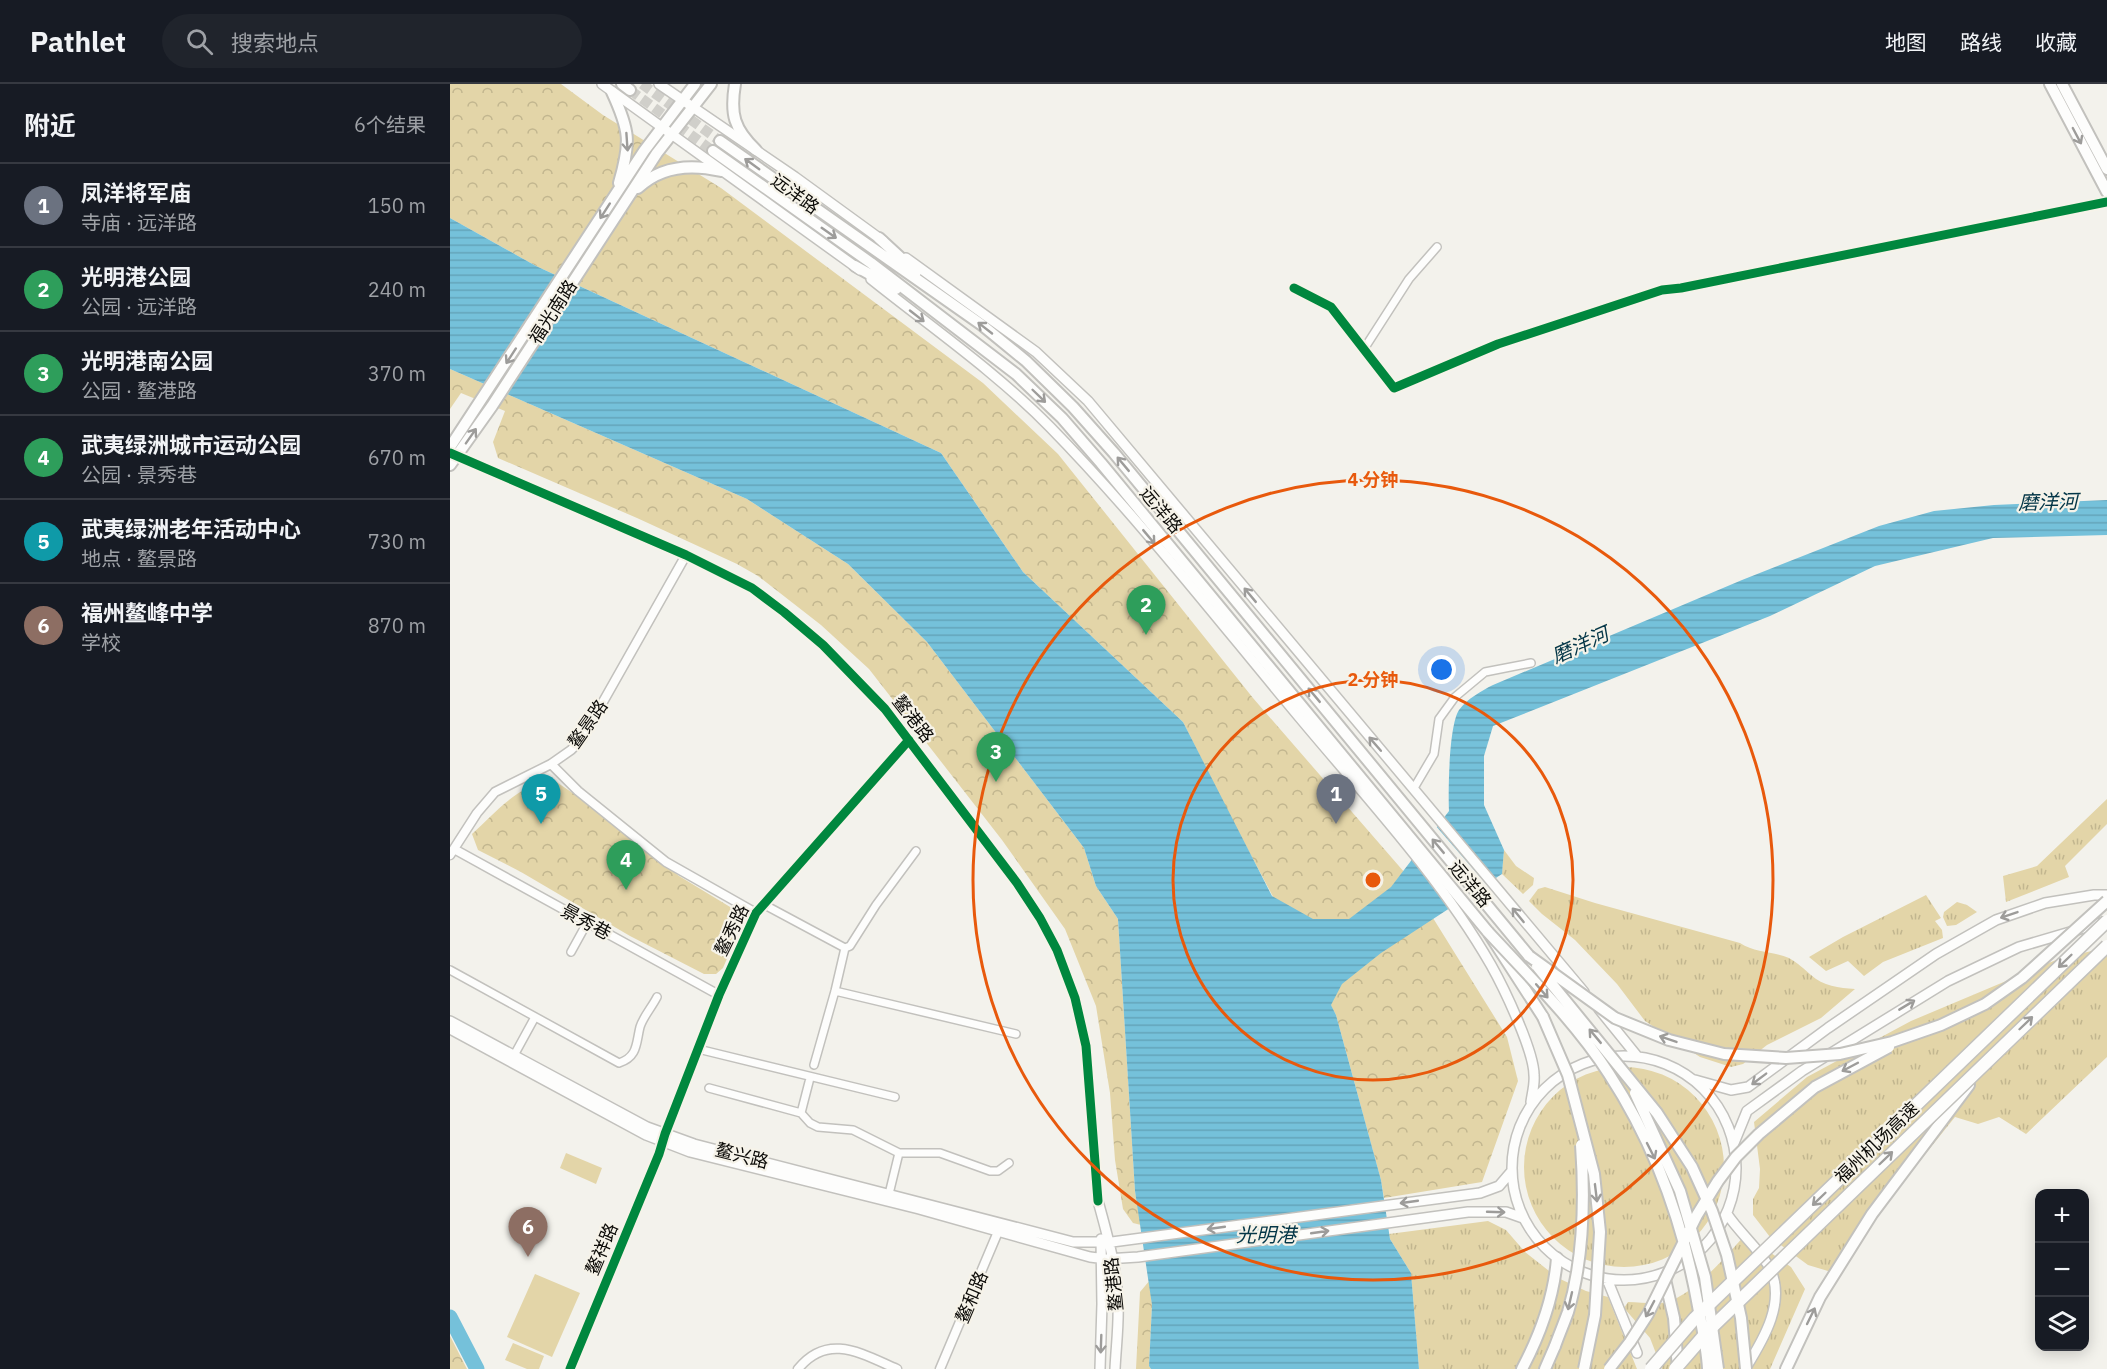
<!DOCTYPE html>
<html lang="zh">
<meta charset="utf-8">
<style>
:root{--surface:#171b24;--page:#20242c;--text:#f1f3f6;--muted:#9ea1a6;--line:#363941;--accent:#aeafaf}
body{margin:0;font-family:"IBM Plex Sans","Noto Sans SC",sans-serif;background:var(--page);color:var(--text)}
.controls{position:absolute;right:18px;bottom:18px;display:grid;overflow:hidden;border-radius:12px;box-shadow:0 3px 15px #0003}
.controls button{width:54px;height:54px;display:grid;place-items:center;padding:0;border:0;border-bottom:2px solid var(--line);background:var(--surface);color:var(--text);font:30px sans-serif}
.you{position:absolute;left:992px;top:586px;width:21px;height:21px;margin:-15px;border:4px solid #fff;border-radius:50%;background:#1a73e8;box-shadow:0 0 0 9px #1a73e833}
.badge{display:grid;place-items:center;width:39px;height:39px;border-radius:50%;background:var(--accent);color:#fff;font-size:20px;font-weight:700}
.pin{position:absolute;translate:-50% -50px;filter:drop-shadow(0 2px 3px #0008)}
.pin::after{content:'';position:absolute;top:32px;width:21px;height:18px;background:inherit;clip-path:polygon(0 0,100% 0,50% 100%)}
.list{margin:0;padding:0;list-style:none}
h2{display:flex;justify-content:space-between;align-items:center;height:78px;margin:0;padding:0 24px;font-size:26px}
h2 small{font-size:20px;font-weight:400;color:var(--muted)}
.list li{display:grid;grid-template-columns:39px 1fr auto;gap:18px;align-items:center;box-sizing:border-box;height:84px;padding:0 24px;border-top:2px solid var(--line)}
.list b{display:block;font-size:22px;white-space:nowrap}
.list p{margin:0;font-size:20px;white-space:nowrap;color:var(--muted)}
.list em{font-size:20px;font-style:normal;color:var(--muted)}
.icon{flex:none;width:33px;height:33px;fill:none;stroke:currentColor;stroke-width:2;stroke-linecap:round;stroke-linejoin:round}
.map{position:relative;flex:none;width:1657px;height:1285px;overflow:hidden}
header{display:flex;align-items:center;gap:36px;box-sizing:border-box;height:84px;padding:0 30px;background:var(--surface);border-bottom:2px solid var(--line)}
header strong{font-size:28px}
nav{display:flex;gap:33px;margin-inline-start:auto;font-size:21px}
.search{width:420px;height:54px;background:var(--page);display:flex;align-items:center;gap:15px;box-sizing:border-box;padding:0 21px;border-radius:33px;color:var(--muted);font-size:22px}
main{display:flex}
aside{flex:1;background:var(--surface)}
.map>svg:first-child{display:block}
</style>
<header>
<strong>Pathlet</strong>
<div class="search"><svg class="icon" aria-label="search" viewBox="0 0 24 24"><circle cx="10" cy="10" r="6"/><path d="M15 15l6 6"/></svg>搜索地点</div>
<nav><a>地图</a><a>路线</a><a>收藏</a></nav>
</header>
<main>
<aside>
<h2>附近<small>6个结果</small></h2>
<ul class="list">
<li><span class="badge" style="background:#6b7280">1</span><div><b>凤洋将军庙</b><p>寺庙 · 远洋路</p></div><em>150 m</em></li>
<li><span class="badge" style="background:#2e9e5b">2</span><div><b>光明港公园</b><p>公园 · 远洋路</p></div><em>240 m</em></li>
<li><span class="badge" style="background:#2e9e5b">3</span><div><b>光明港南公园</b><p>公园 · 鳌港路</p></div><em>370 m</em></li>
<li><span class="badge" style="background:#2e9e5b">4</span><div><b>武夷绿洲城市运动公园</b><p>公园 · 景秀巷</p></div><em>670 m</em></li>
<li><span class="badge" style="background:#0f9aa8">5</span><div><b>武夷绿洲老年活动中心</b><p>地点 · 鳌景路</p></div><em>730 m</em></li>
<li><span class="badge" style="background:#8d6e63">6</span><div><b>福州鳌峰中学</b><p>学校</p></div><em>870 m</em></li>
</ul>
</aside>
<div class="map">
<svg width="1657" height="1285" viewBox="0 0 1657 1285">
<defs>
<pattern id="grass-tufts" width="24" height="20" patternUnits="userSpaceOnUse" patternTransform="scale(1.5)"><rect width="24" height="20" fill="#e3d5a8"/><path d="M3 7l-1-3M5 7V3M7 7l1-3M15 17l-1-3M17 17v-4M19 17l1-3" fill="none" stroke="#c2b68f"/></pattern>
<pattern id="forest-crowns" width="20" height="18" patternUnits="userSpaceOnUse" patternTransform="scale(1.5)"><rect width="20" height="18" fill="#e3d5a8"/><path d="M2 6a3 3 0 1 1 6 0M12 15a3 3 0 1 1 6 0" fill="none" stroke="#c2b68f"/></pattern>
<pattern id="water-rules" width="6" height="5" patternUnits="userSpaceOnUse" patternTransform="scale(1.5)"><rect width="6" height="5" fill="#75c1da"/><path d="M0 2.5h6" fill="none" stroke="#64a4ba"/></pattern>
</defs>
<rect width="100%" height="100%" fill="#f3f2ec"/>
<!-- grass -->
<path fill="url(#grass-tufts)" d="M1657,715v25l-42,42 4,11 -63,25 -3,-26 34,-10z
M1054,766l12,16 18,12 -1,7 -10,9 -21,-20z
M1095,803l50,16 145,40c15,10 33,8 49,15 9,5 15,11 22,17 12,11 28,13 44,14l-34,29 -54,27 -24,19 -12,3 -31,-10 -55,-36 -28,-37 -42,-44 -33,-26 -13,-13 9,-12z
M1476,811l15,23 -6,3 7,9 1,8 -60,24 -19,14 -16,-15 -22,10 -17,-14 34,-20z
M1507,818l10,3 10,7 -21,13 -9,1 -4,-9 1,-5z
M1657,863v110l-81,77 -27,-17 -21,7 -23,-7 -65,81 -52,76 -30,-9 -38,-28 -17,-22v-16l6,-11 1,-19 -6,-47 53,-45 104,-56 145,-61z
M1074 1083a100 100 0 1 1 200 0a100 100 0 1 1-200 0Z
M1038,1137l18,9 19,22 33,26 28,13 22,6 29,72h-218l-8,-96 -21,-34 -1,-5z
M1295,1151l46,32 14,22 -35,80h-108l-12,-31 -26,-30 4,-6c11,0 23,2 33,1 29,-3 66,-48 84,-68z"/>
<!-- forest -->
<path fill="url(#forest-crowns)" d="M0,0h111l42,31 118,73 262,195 75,71 195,244 152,175 102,164 11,44 -36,101 -98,16 -3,-18 -45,-165 -107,-201 -46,-92 -160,-150 -82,-119 -405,-187 -86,-48z
M0,285l297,130 101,65 79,78 157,206 12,38 22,33 17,272 6,34 -8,-2 -10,-14 -8,-49 -5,-67 -14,-87 -31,-77 -63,-89 -133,-171 -48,-44 -63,-49 -21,-12 -100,-46 -139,-60 -5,-16 12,-31 -44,-18 -11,16z
M105,697l25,17 99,78 66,40 -22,52 -7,6h-12l-74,-38 -109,-64 -43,-22 -6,-16c24,-22 48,-52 83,-53z
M700,1196l2,25 -3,61 2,3h-15l4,-77z
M0,1252l17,33h-17z"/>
<!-- pitch -->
<path fill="#e3d5a8" d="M116,1069l36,15 -6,16 -36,-16z
M85,1190l45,19 -28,64 -45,-20z
M63,1259l31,13 -5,13h-12l-22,-9z"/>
<!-- water -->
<path fill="url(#water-rules)" d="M0,134l86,48 405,187 82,119 160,150 89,174 41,23h36l42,-32 58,-76c-1,-20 0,-86 10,-101 8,-11 22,-19 34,-25l249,-105 137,-54 55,-15 60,-6 113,-5v35l-114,3 -118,28 -105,50 -277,110 -9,30v49l20,45 -2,24 -121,79 -39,31 -11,21 5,10 45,165 9,59 21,34 8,96h-268l-2,-3 3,-61 -17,-114 -17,-272 -22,-33 -12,-38 -157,-206 -79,-78 -101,-65 -297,-130z"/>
<!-- pier -->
<path fill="#f3f2ec" d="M985,741l53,61 -27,18 -45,-54z"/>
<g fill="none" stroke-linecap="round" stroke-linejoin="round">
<!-- river -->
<path stroke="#75c1da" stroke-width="15" d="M0,1233l27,52"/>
<!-- trunk-tunnel -->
<path stroke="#d0cfca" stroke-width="10" stroke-dasharray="10 5" stroke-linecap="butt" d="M192,0l78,57
M180,6l83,61"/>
<defs>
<path id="minor" d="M844,204l37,19 63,81 104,-44 164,-54 19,-2 426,-86
M914,265l45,-70 28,-32
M964,704l20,-34 5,-35 16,-22 30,-25 46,-9
M313,820l82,44
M121,868l16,-29
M0,886l169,93c19,-6 17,-20 21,-36 3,-10 12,-20 17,-30
M385,907l181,43
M248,965l197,48
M62,975l23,-42
M364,981l21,-74 10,-43 5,-2 26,-41 40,-54
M259,1004l92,25 9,10 8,4 35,3 46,23h41l50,18h8l11,-8
M351,1029l9,-35
M438,1114l11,-45"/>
<path id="tertiary" d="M0,369l236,102 66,33 32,24 39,33 62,64 132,174 23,35 17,32 18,48 11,48 12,155
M101,680l27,27 88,71 90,51
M4,765l265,146
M0,771l27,-42 18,-21 56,-28 20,-14 11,-11 104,-184
M120,1285l89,-215 6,-20 54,-139 37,-82 153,-173
M348,1285c30,-37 64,-15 99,0
M490,1285l60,-142"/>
<path id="secondary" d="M152,0l258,186
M209,0l136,93 88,64
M456,174l130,94 52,49 496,591
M421,195c60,48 125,93 179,148 89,91 168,193 250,291 65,78 140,158 191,247 13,23 43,86 43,110 1,9 -2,19 -3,27
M1149,925l38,47
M0,937l197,106 47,17 379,98h39l368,-49 19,-7 12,-14
M0,945l196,106 44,17 229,57 171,48 16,2 32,-2 330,-45h38l17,6
M1062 1084a112 112 0 1 1 224 0a112 112 0 1 1-224 0Z
M1245,996l36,10 17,-3 80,-59 108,-74 60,-34 49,-17 49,-8h13
M1284,1059l13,-32 55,-40 146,-90 71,-34 85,-25
M648,1117c9,33 19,67 20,102 1,22 -2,44 -3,66
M1277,1130c12,18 30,33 41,51 20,34 -4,74 -23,104
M1157,1195l30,74
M650,1285l2,-65 -1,-65"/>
<path id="primary" d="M285,0c-5,30 -1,45 21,66
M1600,0l57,108
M1612,0l45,85
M162,8c18,39 19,50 7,91
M188,104c23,-22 53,-24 83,-17
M0,363l194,-296 51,-67
M0,381l42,-59 165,-253 54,-69"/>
<path id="trunk" d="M172,0l8,6
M270,57l262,184 44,36 47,46 41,46 415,503
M263,67l158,112 145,111 46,44 39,45 387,469 55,85
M429,154l37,34
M405,182l41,23
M1214,1191l10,43 4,51
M1072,1285c18,-34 32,-72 35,-111
M1095,1285l10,-23
M1336,1285l34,-72 52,-83 97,-129"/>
</defs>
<!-- minor casing -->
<use href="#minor" stroke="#c2c1bd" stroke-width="10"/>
<!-- tertiary casing -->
<use href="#tertiary" stroke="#c2c1bd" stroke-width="11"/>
<!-- secondary casing -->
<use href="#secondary" stroke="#c2c1bd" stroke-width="12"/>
<!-- primary casing -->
<use href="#primary" stroke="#c2c1bd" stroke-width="14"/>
<!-- trunk casing -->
<use href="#trunk" stroke="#c2c1bd" stroke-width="14"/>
<!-- minor -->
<use href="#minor" stroke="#fdfdfc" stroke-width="7"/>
<!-- tertiary -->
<use href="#tertiary" stroke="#fdfdfc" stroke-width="8"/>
<!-- secondary -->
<use href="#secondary" stroke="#fdfdfc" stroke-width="9"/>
<!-- primary -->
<use href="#primary" stroke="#fdfdfc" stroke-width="10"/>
<!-- trunk -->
<use href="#trunk" stroke="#fdfdfc" stroke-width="10"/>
<defs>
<path id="trunk-bridge" d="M1038,848c41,44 89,92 121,142 47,72 74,148 89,232 4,21 9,42 10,63
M1079,872l86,62 54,22 55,14 62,4 54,-4 52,-12 49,-17 44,-21 37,-26 85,-77
M1087,882l120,147 35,54 20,44 15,44 14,63 5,51
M1093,933l25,58 26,99 6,58 -5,83 -11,54
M1185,1009l45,98 25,86 13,92
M1105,1262c4,-11 9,-23 13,-34 16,-54 17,-112 13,-167
M1159,1285l21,-27 18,-28 49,-99 21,-34 18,-24 23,-23 56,-47 74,-40"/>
<path id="motorway-bridge" d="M1201,1285l44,-51 412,-397
M1225,1285l33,-38 399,-385"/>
</defs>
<!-- trunk-bridge casing -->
<use href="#trunk-bridge" stroke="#c2c1bd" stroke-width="14" stroke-linecap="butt"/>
<!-- motorway-bridge casing -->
<use href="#motorway-bridge" stroke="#c2c1bd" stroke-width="15" stroke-linecap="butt"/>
<!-- trunk-bridge -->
<use href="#trunk-bridge" stroke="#fdfdfc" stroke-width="10"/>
<!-- motorway-bridge -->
<use href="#motorway-bridge" stroke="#fdfdfc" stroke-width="12"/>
<defs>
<path id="cycleway" d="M844,204l37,19 63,81 104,-44 164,-54 19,-2 426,-86
M0,369l236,102 66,33 32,24 39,33 62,64 132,174 23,35 17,32 18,48 11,48 12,155
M120,1285l89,-215 6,-20 54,-139 37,-82 153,-173"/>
</defs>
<!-- cycleway casing -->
<use href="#cycleway" stroke="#f6f3e9" stroke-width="13"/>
<!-- cycleway -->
<use href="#cycleway" stroke="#00873e" stroke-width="9"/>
</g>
<!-- one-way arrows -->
<defs><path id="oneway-shaft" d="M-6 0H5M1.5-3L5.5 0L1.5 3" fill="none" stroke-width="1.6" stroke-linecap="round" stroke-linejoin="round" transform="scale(1.5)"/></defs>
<g stroke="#9d9c9a">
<use href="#oneway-shaft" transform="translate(1627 52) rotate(62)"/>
<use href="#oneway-shaft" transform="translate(177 58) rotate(86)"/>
<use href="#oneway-shaft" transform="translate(302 80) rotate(-144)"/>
<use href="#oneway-shaft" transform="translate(155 127) rotate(123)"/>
<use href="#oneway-shaft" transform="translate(379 149) rotate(35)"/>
<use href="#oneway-shaft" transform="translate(467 232) rotate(38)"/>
<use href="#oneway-shaft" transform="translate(535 244) rotate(-142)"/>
<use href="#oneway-shaft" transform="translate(61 272) rotate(123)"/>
<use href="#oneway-shaft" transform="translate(589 312) rotate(44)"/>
<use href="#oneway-shaft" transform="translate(21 352) rotate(-55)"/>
<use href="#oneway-shaft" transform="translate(673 380) rotate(-130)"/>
<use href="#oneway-shaft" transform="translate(699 453) rotate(50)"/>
<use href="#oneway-shaft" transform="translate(800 511) rotate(-130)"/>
<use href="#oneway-shaft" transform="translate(864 611) rotate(-130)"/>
<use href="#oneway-shaft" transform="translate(925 660) rotate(-131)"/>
<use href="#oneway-shaft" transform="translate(988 762) rotate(-130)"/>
<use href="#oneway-shaft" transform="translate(1068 831) rotate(-129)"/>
<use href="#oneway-shaft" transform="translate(1559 831) rotate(161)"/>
<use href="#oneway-shaft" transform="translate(1615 877) rotate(136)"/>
<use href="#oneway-shaft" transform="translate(1092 907) rotate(49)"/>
<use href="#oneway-shaft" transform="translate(1457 921) rotate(-31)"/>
<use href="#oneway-shaft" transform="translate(1576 939) rotate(-44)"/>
<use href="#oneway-shaft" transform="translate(1145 952) rotate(-130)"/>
<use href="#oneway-shaft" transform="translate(1218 955) rotate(-161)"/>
<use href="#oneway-shaft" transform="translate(1400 983) rotate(152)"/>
<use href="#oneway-shaft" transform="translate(1309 995) rotate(143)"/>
<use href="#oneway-shaft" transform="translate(1201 1067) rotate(63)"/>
<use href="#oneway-shaft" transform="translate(1436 1074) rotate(-44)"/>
<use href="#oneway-shaft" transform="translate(1146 1109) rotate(83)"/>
<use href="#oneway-shaft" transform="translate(1369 1115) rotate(136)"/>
<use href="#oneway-shaft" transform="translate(959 1118) rotate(172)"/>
<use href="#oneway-shaft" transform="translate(1046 1128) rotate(2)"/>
<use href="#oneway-shaft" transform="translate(766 1144) rotate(172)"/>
<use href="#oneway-shaft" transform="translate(870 1148) rotate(-8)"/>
<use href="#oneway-shaft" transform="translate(1120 1217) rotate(103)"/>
<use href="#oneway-shaft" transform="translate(1200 1225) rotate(118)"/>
<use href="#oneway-shaft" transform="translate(1361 1232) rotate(-64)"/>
<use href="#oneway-shaft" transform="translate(651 1260) rotate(92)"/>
</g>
<!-- distance rings -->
<g fill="none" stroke="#e8590c" stroke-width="3">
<circle cx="923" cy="796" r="200"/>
<circle cx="923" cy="796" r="400"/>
</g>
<g text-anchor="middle" stroke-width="4.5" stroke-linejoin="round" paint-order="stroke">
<!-- street labels -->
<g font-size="18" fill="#0c0b08" stroke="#f6f3e9">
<text transform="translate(345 110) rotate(36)" y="6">远洋路</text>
<text transform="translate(103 228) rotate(-57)" y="6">福光南路</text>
<text transform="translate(711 426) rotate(50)" y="6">远洋路</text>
<text transform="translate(463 635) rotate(52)" y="6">鳌港路</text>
<text transform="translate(138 640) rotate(-55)" y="6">鳌景路</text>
<text transform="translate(1020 800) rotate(50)" y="6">远洋路</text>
<text transform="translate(136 838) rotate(29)" y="6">景秀巷</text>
<text transform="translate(282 846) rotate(-64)" y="6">鳌秀路</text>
<text transform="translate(1427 1059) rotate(-44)" y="6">福州机场高速</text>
<text transform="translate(292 1072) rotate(14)" y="6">鳌兴路</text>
<text transform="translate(152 1165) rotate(-67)" y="6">鳌祥路</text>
<text transform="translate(664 1200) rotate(-96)" y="6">鳌港路</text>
<text transform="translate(522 1213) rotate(-67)" y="6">鳌和路</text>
</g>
<!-- water labels -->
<g font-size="20" font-style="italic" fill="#043647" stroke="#f6f3e9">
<text transform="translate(1598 418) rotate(-1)" y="7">磨洋河</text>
<text transform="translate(1130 561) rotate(-24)" y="7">磨洋河</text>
<text x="816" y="1158">光明港</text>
</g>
</g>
<circle cx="923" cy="796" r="9" fill="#e8590c" stroke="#f6f3e9" stroke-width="3"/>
<g font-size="18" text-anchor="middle" font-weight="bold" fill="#e8590c" stroke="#f6f3e9" stroke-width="4.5" stroke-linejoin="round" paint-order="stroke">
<text x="923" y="402">4 分钟</text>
<text x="923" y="602">2 分钟</text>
</g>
</svg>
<div class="controls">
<button>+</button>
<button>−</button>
<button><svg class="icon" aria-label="layers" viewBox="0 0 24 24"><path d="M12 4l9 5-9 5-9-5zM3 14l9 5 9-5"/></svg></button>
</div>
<div class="you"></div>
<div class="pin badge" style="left:886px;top:740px;background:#6b7280">1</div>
<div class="pin badge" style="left:696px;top:551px;background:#2e9e5b">2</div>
<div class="pin badge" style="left:546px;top:698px;background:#2e9e5b">3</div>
<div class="pin badge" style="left:176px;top:806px;background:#2e9e5b">4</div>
<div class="pin badge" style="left:91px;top:740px;background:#0f9aa8">5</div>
<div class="pin badge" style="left:78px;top:1173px;background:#8d6e63">6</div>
</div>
</main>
